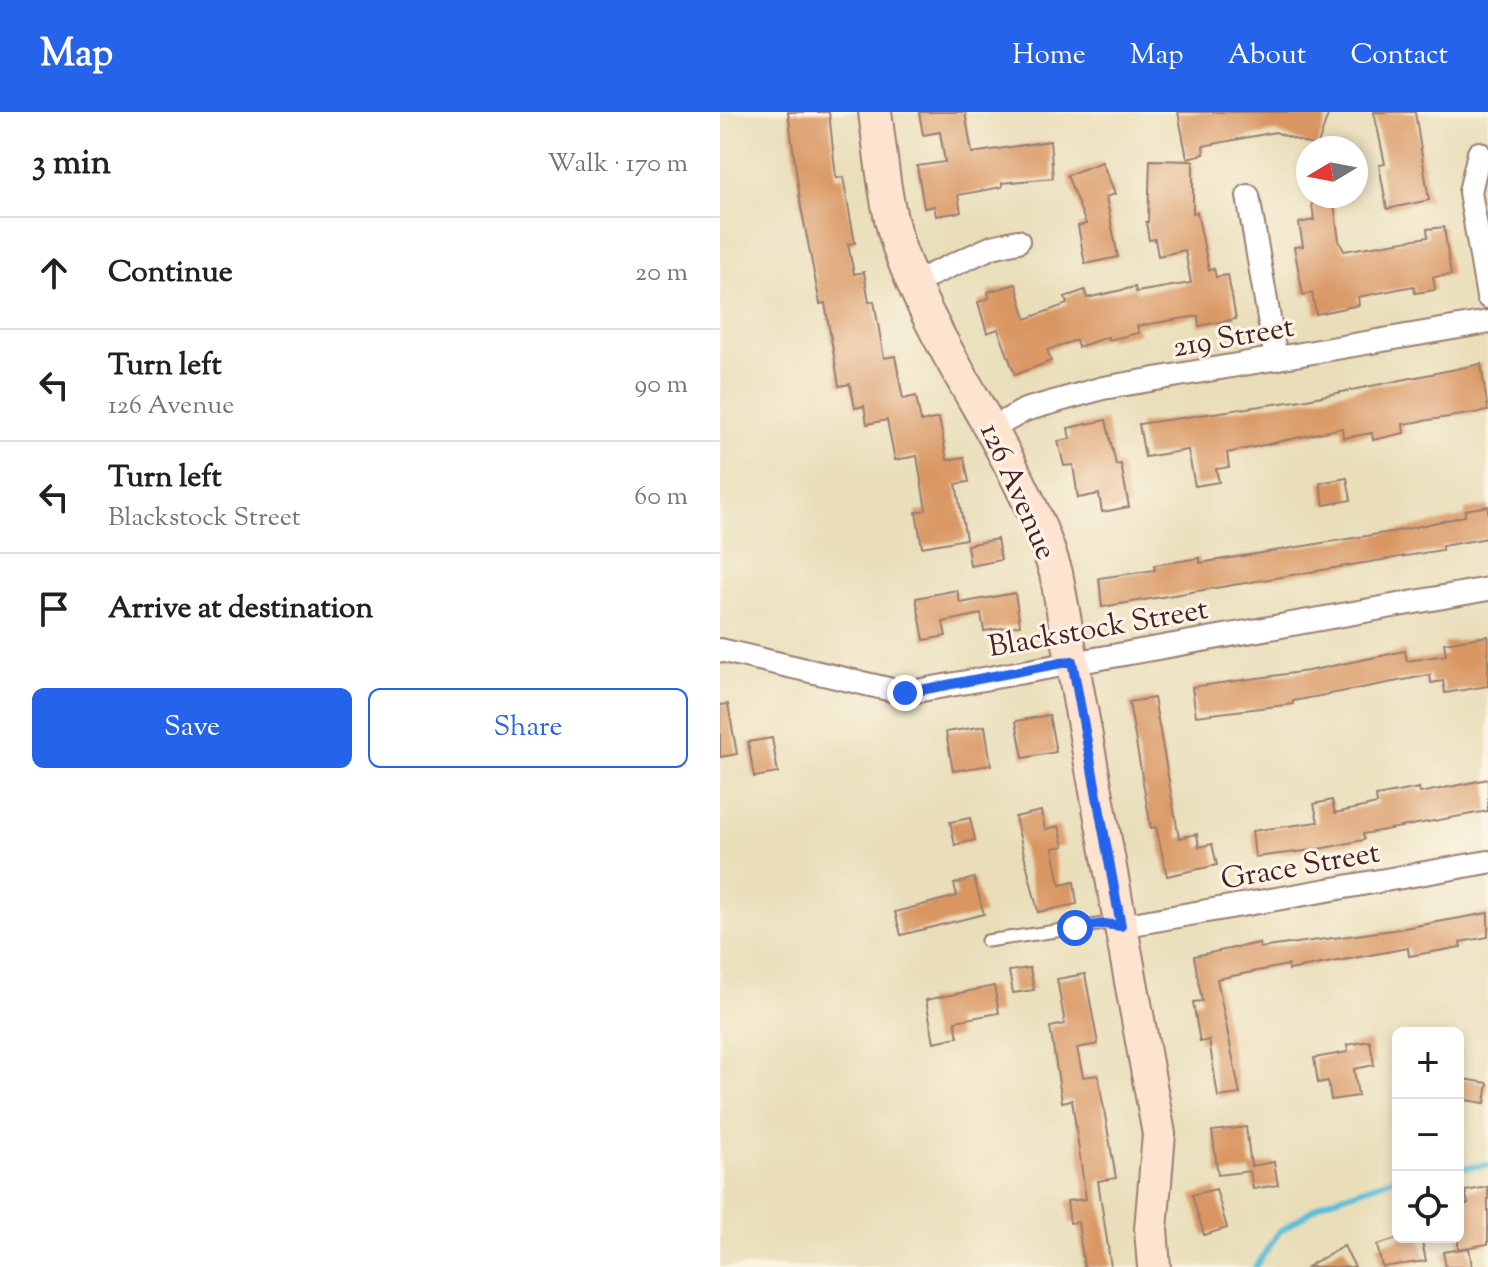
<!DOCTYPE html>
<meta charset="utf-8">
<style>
:root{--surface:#fff;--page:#f6f6f6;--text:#202124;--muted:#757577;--line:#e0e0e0;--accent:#2563eb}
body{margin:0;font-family:"Sorts Mill Goudy",serif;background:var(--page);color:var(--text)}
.controls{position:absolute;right:24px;bottom:24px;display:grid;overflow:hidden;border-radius:12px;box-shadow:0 4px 12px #0003}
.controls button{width:72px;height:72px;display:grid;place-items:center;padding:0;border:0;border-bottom:2px solid var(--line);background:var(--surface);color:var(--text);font:40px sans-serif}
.compass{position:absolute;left:576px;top:24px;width:72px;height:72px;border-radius:50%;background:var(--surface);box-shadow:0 4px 12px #0003;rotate:260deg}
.stop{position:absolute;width:24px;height:24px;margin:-18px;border:6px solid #2563eb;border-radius:50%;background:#fff}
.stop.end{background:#2563eb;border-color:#fff;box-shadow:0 2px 8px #0008}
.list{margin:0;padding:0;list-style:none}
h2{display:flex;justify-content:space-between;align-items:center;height:104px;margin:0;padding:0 32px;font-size:34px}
h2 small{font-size:26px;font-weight:400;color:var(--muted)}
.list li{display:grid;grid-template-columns:52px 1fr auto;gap:24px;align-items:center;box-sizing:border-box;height:112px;padding:0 32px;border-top:2px solid var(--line)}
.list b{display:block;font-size:30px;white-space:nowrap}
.list p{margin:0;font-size:26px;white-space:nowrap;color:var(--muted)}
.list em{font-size:26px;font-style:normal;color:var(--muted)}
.actions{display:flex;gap:16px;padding:24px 32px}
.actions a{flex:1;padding:18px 0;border:2px solid var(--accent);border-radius:12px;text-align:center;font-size:28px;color:var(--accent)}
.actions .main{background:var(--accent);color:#fff}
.icon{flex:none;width:44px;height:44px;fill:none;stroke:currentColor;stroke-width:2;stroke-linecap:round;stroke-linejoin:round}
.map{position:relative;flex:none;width:768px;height:1155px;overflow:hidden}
header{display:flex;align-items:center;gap:48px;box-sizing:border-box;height:112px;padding:0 40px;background:var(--accent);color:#fff}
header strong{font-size:38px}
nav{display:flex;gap:44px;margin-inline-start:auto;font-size:28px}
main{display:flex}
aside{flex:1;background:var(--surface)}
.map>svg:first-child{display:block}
</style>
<header>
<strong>Map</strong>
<nav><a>Home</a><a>Map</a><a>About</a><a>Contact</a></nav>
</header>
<main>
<aside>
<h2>3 min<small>Walk · 170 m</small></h2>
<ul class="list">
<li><svg class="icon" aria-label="ahead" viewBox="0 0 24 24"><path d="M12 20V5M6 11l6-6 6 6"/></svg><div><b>Continue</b></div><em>20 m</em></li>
<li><svg class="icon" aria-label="left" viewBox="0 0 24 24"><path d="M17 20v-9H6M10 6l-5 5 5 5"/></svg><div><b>Turn left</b><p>126 Avenue</p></div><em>90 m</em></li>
<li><svg class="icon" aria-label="left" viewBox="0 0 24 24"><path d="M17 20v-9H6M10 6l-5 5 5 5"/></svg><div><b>Turn left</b><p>Blackstock Street</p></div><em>60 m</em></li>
<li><svg class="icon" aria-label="arrive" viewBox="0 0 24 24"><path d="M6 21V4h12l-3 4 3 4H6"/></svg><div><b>Arrive at destination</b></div></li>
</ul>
<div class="actions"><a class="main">Save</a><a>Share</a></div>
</aside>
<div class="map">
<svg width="768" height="1155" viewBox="0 0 768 1155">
<rect width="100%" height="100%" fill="#fcf5e5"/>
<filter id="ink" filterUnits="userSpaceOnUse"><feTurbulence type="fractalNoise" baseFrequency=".0125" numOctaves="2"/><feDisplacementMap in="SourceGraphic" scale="16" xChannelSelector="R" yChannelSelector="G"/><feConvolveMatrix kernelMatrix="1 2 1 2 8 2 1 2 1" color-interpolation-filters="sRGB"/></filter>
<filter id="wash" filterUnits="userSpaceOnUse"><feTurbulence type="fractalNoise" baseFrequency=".006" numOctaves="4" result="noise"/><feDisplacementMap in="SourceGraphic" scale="32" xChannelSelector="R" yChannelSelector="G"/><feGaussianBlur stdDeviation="1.8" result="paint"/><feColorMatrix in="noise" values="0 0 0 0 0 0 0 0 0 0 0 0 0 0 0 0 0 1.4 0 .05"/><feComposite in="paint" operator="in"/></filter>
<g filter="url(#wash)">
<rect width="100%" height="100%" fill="#e9deb9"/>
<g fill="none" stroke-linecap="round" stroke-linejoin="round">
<!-- stream -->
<path stroke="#58bdd6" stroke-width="6" d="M738,1056l30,-3
M535,1155l24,-35 45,-30 74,-25"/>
</g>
<g id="blocks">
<!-- building -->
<path fill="#d99662" d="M68,0h41l7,66 7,-1 12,66 -7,1 6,30 10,-2 5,30 5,-1 10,57 11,-2 8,43 13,-3 5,26 18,-4 8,42 17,-3 5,25 -13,2 10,55 -44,8 -6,-35 10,-2 -9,-54 -22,4 -8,-40 -20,4 -3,-18 -9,2 -5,-24 -11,2 -14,-83 -5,1 -19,-97z
M199,0h46l7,41 78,-12 3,37 -51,5v4l-44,8 3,17 -25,4 -2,-10 -10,2 -7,-42 28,-4 -5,-30 -17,3z
M458,0h151l-12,35 -42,-15 -72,14 1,8 -17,4z
M654,0h41l14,88 -42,9 -8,-44 6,-1z
M430,48l43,1v52l4,-1 12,58 5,-1 2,8 12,-2 8,44 -37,7 -1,-10 -61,10 2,7 -31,7v-3l-30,10 -2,-7 -29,10 4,11 -36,14 -17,-46 -11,4 -9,-31 11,-4 -1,-6 28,-8 10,35 41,-15 -2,-7 20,-7 2,8 48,-11 1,5 55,-9 -6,-33 -27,6 -3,-17 -6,1 -3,-18h2z
M382,50l13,32 -9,3 12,60 -33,7 -7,-38 8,-2 -19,-49z
M591,84h22l6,45 5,10 84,-14 -1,-8 17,-2 7,48 -18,2 2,13 -20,3 -1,-7 -56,11 1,8 -43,9 -4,-21 -9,2 -9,-48 9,-1 -4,-23 15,-3z
M761,252l7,47 -85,13 1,9 -31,7 -1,-7 -29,5 -1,-10 -115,25 2,14 -13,2 3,13 -24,4 -7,-36 -43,7 -6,-33 163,-24z
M386,308l10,45 5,-1 8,43 -27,5 -3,-18 -21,4 -5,-33 -9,1 -6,-25 12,-2 -2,-11z
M627,366l4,22 -27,5 -4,-22z
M768,394v32l-46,8v4l-340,57 -3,-29 56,-8 -1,-5 46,-7v5l197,-32 68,-15v-6z
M277,427l4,21 -31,6 -3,-21z
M237,478l3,13 55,-10 5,32 -36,6 -3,-17 -38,8 3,14 -22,4 -8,-42z
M768,524v50l-43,7 -2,-12 -12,2 -1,-8 -137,26v3l-97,12 -4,-29 116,-16 97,-20 2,10 39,-6 -2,-12z
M434,586l25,140 18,-4 2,13 13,-3 5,21 -50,11 -11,-49 -5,1 -22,-126z
M8,592l9,50 -17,3v-52z
M329,603l7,37 -33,6 -7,-37z
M265,614l6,39 -38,6 -7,-39z
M52,626l6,35 -24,4 -6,-35z
M768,667v32l-125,23 1,6 -50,10 -59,7 -3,-26 66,-9 -4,-18 18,-4 3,13 42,-9 -1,-8 43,-8 1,5z
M321,699l4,18 14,-3 5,20 -11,2 7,37 14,-3 3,22 -39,8 -23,-95z
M250,706l5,22 -20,5 -5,-23z
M254,766l10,36 -83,21 -6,-23 62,-16 -3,-12z
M768,801v24l-28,5 1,5 -52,9 -1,-8 -119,22 -1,-5 -71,14 23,115 -22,3 -9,-57 -9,2 -7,-40 9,-1 -8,-45 65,-13 1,5 133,-18z
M310,856l4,22 -21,3 -4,-22z
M365,862l13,70 -21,4 6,29 15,-2 18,103 -18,3 13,86h-27l-6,-45 -8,1 -3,-22 19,-2 -14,-99 -10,2 -12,-75 15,-3 -8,-45z
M274,874l5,27 -44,8 3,16 -24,5 -8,-42z
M650,929l4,24 -20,4 4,27 -27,4 -3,-19 -10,2 -4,-25 34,-6 -1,-7z
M738,966l30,5 -3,20 -27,-4z
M526,1015l5,39 23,-4 4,23 -25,4 -3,-18 -32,4 -6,-44z
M768,1075v57l-30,5v-43l10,-2 -3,-13z
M496,1077l11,39 -23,7 -12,-40z
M683,1125h18l5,24 -44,6 -5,-22z
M624,1134l11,21h-48z
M749,1136l3,19h-26l-3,-15z"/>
</g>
</g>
<g filter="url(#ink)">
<use href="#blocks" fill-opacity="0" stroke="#9a7e72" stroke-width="2"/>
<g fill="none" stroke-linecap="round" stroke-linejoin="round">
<defs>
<path id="lane" d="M267,829l117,-17 13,1"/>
<path id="street" d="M759,41l-9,39 18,105
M528,84l28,163
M193,171l79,-36 26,-6
M273,316l32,-18 78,-22 385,-66
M0,538l185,43 583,-104
M401,814l367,-64"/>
<path id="secondary" d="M155,0c7,50 10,102 29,149 42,109 118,198 152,312l103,561 -8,95 3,38"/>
</defs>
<!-- lane casing -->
<use href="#lane" stroke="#9a7e72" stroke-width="15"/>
<!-- street casing -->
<use href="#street" stroke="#9a7e72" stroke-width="26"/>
<!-- secondary casing -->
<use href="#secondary" stroke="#9a7e72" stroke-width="36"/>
<!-- lane -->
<use href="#lane" stroke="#fff" stroke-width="11"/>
<!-- street -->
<use href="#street" stroke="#fff" stroke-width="22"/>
<!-- secondary -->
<use href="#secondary" stroke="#fde4d1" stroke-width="32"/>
</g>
</g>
<g fill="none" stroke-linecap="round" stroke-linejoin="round" filter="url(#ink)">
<!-- route -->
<path stroke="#2563eb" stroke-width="10" d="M185,581l167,-32 49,265 -17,-2 -29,4"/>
</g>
<g text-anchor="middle" stroke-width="6" stroke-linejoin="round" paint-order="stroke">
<!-- street labels -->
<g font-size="30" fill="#4a1f2b" stroke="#fcf5e5">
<text transform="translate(513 224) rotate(-10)" y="10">219 Street</text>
<text transform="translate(299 379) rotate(66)" y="10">126 Avenue</text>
<text transform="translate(378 515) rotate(-10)" y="10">Blackstock Street</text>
<text transform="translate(580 753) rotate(-10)" y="10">Grace Street</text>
</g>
</g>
</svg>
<div class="controls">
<button>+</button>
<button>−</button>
<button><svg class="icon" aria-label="locate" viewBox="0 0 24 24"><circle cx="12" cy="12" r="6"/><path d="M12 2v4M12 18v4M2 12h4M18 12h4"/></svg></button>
</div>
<svg class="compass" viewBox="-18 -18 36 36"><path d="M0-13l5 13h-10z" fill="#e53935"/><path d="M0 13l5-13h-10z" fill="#757577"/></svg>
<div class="stop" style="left:355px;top:816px"></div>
<div class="stop end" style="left:185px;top:581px"></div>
</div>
</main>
